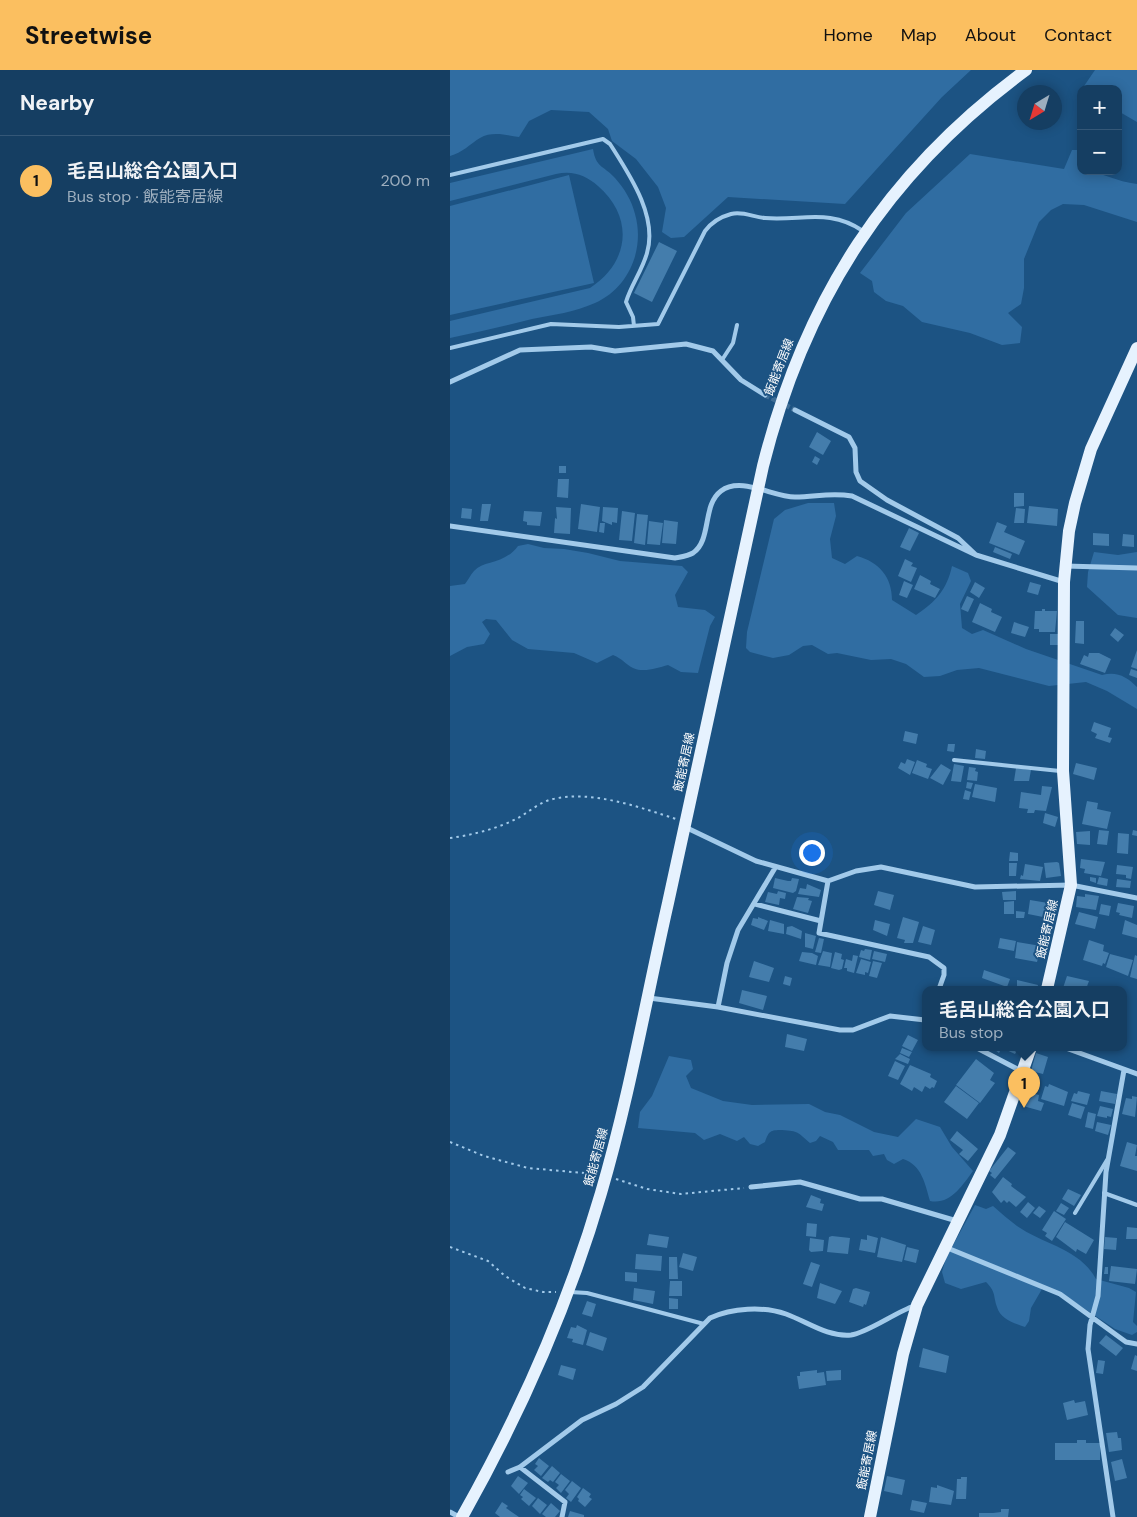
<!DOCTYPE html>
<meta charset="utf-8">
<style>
:root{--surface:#153e62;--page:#22496b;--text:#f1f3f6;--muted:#9daebe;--line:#345777;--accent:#fbbf60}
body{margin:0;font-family:"DM Sans","Noto Sans JP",sans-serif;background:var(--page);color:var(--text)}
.controls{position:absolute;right:15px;top:15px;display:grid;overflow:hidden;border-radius:10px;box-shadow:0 2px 12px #0003}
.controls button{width:45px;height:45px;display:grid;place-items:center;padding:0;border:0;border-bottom:1px solid var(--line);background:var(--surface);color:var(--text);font:25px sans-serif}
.compass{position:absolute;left:567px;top:15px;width:45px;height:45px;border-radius:50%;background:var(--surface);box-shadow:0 2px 12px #0003;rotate:218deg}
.you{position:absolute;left:361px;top:782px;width:18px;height:18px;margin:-12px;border:4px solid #fff;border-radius:50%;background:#1a73e8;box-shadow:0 0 0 8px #1a73e833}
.badge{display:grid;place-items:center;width:32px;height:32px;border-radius:50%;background:var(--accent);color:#111;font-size:16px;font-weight:700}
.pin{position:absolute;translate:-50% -41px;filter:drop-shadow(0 1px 2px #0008)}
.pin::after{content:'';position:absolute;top:26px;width:18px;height:15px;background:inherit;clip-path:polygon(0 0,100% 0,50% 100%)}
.popup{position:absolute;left:472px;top:916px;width:205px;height:65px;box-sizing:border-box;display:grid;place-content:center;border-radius:10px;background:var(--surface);filter:drop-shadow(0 1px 4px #0005);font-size:16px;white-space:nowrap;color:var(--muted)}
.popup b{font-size:19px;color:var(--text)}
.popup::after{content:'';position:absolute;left:50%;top:100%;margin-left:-10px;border:10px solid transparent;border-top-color:var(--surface)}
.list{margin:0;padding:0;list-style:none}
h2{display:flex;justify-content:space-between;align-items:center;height:65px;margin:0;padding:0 20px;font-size:21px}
h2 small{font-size:16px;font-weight:400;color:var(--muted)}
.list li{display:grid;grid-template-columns:32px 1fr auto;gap:15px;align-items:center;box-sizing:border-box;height:90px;padding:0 20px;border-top:1px solid var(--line)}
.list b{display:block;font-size:19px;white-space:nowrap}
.list p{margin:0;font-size:16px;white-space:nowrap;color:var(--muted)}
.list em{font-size:16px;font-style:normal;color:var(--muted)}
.map{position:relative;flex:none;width:687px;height:1447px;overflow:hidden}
header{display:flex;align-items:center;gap:30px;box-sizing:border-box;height:70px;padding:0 25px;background:var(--accent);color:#111}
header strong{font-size:24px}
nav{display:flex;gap:28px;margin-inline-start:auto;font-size:18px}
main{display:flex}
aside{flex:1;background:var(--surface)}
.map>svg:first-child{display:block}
</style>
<header>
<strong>Streetwise</strong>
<nav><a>Home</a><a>Map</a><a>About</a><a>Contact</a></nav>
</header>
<main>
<aside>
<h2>Nearby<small></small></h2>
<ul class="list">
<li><span class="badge">1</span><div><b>毛呂山総合公園入口</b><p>Bus stop · 飯能寄居線</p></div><em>200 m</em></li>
</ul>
</aside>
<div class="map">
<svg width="687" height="1447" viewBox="0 0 687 1447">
<rect width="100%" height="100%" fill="#1c5383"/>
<!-- green -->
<path fill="#306da2" d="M0,0h521l-29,27 -97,107 -117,-7 -44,40 -13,1 -9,-6 4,-24 -8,-21 -22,-28 -24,-18 -4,-12 -19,-17 -38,-2 -22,11 -10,16c-13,-2 -27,-6 -39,1 -10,6 -18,15 -30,18z
M645,0h42v52l-19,-11v-22h-36z
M143,79c3,19 10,16 22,29 9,10 17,23 20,36 10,35 -6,74 -40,89 -20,9 -42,12 -63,16 -27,7 -55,13 -82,19v-17l140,-33c40,-26 44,-71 8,-102 -12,-11 -26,-16 -42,-12l-106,27v-18z
M622,80h9v21c19,0 36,11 56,13v38l-53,-17 -21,-1 -12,6 -12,12 -15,37v29l-3,16 -13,9 14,14 -2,16 -18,2 -32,-12 -48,-11 -19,-16 -17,-5 -12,-9 -2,-11 -12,-8 46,-60 64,-59 94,15z
M119,105l25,108 -144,32v-109z
M358,433h26l2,13 -6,23 2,19 13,6 12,-8c22,6 35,21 35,44l24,15c20,-13 31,-26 36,-49l16,7 3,8 -11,23 2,24 10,6 11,-4 43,19 76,26c15,-4 25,2 35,12v22l-30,-18 -21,-9 -37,4 -70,-18 -22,2 -17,6 -16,1 -18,-13 -15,-5 -20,1 -34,-7 -9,1 -16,-9 -9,1 -14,9 -16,3 -23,-6 -4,-4 1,-16 27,-113 11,-9z
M78,474l16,4 20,1 24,4 32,8 62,5 6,6 -13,23 3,12 27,3 10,7 -5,9 -12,47 -17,-1 -13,-7c-11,3 -24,8 -35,3 -8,-4 -10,-9 -20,-13l-16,8 -23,-10 -46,-4 -16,-9 -16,-20 -10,-1 -4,3 8,12 -6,10 -17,3 -17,9v-70l15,-2c3,-4 6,-10 9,-13 10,-11 30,-6 44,-25z
M644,482l24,3 19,-3v66l-19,-3 -31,-28 1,-15z
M219,986l22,4 2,9 -7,7 5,12 32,13 29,4 57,-1 16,8 15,3 34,17 24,5 18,-18 24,8 12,20 21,24c-11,15 -23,34 -43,30 -5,-17 -8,-36 -27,-42l-9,5 -7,-4 -3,-6 -11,2 -4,-6h-31l-5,-8 -13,-6 -4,5 -6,2c-13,-11 -11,-12 -28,-13 -12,0 -13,1 -17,12l-7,4 -8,-2 -6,-7 -7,4 -17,-7 -16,6 -9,-7 -57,-5 2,-16 12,-16z
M525,1135l11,4 7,-3c8,7 16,14 24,20 27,19 62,22 79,53l33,9 7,4 -3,30 4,4v6l-5,3 -17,-6 -45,-30 -28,-10 -11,19 -2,13 -4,6c-11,-4 -25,-8 -28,-20 -4,-12 -1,-15 -11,-25l-25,7 -16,-6 -3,-11 4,-14z"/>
<!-- building -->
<path fill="#447dac" d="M209,172l18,9 -25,51 -18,-9z
M367,362l14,9 -8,14 -14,-8z
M365,386l5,3 -3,6 -5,-3z
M109,396h7v7h-7z
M108,409h11l-1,19 -11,-1z
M564,423h10v13l-10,1z
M32,434h9l-3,17h-8z
M131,434l19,3 -3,25 -19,-3z
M579,436l29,3 -1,17 -30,-3z
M106,437l15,1 -1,26 -16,-1 1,-15 2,1z
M153,437l15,1 -1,15 -5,-1v3l-10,-4z
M12,438l10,1 -1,10 -10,-1z
M566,438l9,1 -1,14h-10z
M74,441l18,1 -2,14 -13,-1v-3l-4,-1z
M172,441l13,2 -3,28 -13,-1z
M187,444l11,1 -3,30 -11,-2z
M214,450l14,2 -2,22 -14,-1z
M199,451l14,2 -3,22 -13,-1z
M547,452l10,4 -3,6 21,9 -6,14 -30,-12z
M150,453h5l-1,10 -5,-1z
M459,458l10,5 -9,18 -10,-4z
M643,463l16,1v12l-16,-1z
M673,464l11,1v12l-12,-1z
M545,477l17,7 -2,5 -17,-7z
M455,489l8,4 -2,3 6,2 -6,14 -13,-6z
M470,505l11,6 -1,3 10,5 -5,9 -21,-9z
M454,511l9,4 -6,13 -8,-3z
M525,512l10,6 -6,10 -9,-6z
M580,512l11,3 -3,10 -11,-3z
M517,526l7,3 -6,13 -7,-3z
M530,533l12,6 -1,3 11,5 -7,15 -23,-10z
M592,539h3v2h12l-2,21h-16v-3h-5l1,-18h7z
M626,551h8v23l-9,-1z
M564,552l15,5 -4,10 -14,-4z
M665,558l9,7 -6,7 -8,-7z
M600,564h8v11h-8z
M687,580v19l-6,-2z
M639,583h10l12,6 -6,14 -25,-9 4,-9 4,2z
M681,599l6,2v7l-8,-3z
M644,652l17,6 -3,9 4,1 -2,5 -15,-5 2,-4 -6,-3z
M455,661l13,3 -2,10 -13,-3z
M498,674h7l-1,8 -7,-1z
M526,679l10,2 -1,8 -10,-1z
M457,689l8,3 -5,13 -12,-7 3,-6 4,2z
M467,690l10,4 -1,3 6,2 -4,10 -16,-6z
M626,693l21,5 -3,12 -21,-6z
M491,694l10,6 -8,15 -13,-7z
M504,694l10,2 -3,16 -10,-1z
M519,697l7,1 -1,3 3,1 -1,9 -10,-1z
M566,698l15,2 -2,11h-15z
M517,712l6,1 -2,6 -5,-1z
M525,714l22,4 -2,14 -23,-5z
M592,716l10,1 -6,24 -11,-1 -1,3h-7l1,-4 -9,-1 2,-16 20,3z
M515,720l6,2 -2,8 -6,-1z
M637,731l11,2 -1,6 14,3 -4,17 -25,-5z
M595,743l13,4 -3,10 -12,-4z
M649,760l10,1 -2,14 -10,-1z
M683,760l4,1v5l-5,-1z
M640,761v14l-13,-1 -1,-12z
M668,763l11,1 -1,20 -11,-1z
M560,782l8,1v8h-9z
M631,789l24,3 -4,14 -17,-3 1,-4 -5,-1z
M607,792l2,1 2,13 -15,2 -2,-15z
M559,793h8l-1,13h-7z
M575,794l18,3 -3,14 -20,-2 1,-4 2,1z
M667,795l16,2 -2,12 -5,-1v-3l-10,-1z
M640,807l6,1v5l-6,-2z
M649,807l9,2 -1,7 -10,-2z
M325,808l13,3h3l1,-3 7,1 -3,12 -3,2 -20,-5z
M667,809l14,2 -1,7 -14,-1z
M357,814l14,6 -2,7 -21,-3 2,-6 6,1z
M328,821l8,2 -1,6 -5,-1 -1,7 -14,-3 3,-10 9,2z
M428,821l16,4 -4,15 -16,-5z
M566,821v9h-13l-1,-8z
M635,824l14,2 -3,14 -20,-3 1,-11 8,1z
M347,827l12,1 -1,2 4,1 -4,12 -15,-4z
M580,830l24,4 -1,15 -25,-5z
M564,831v13h-10v-12z
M668,833l16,3 -2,12 -13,-3 1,-2 -4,-1z
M651,834l10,2 -2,10 -10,-2z
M566,841l9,1 -1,6h-8z
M629,842l19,5 -3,12 -20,-5z
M308,847l10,4 -4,9 -13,-5 2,-7 5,1z
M453,847l16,5 -6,21h-9l1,-3 -8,-2z
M320,850l14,4v10l-16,-3z
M425,850l15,4 -3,12 -14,-6z
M675,850l12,5v13l-15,-4z
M342,856l10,5 -1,8 -15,-5 1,-7z
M473,856l12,4 -4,15 -13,-3z
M355,863l11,3 -3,13 -8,-2z
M369,868l5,1 -3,14 -6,-1z
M550,868l16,3 -2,10 -16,-3z
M639,870l15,5 -1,6 6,2 -4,11 -2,-1 -1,3 -19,-6z
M567,872l24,4 -4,16 -22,-4z
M415,879l7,1 -2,10 -11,-3 2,-7 3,1z
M373,881l9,2 -2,14 -12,-2z
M424,881l13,3 -2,8 -13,-3z
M352,882l10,1 6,3 -2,9 -17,-4z
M385,882l7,2 -1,5 3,1 -2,9 -3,1 -8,-2z
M660,884l23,6 -5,16 -22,-9z
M403,885l5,1 -4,17 -7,-2v-3h-3l2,-9 6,2z
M685,885l2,1v23l-7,-2z
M411,889l10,3 -3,11 -3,-1v3l-9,-2z
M304,891l20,7 -5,14 -20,-5z
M423,891l9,2 -5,15 -8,-2z
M534,900l26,9 -3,8 -25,-9z
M335,906l7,2 -2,8 -7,-2z
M617,906l22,5 -3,8 -23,-1z
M567,910l21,5 -1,4h-20z
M292,920l25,6 -4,14 -24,-7z
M337,964l20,5 -3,12 -19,-4z
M458,965l10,5 -6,11 -10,-5z
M541,977h6l4,2 -2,4z
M550,977h19l-4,7z
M452,978l10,4 -3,5 -9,-4z
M586,983l12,4 -5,17 -12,-3z
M450,984l10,5 -2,5 -13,-5z
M526,989l18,14 -4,7 5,3 -15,20 -24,-18z
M445,991l10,5 -7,14 -10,-4z
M460,995l21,9 -1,3 7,4 -3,7 -2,-1 -2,2 -5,-3 -3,6 -8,-5 -2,4 -12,-7z
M599,1014l19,8 -4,14 -23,-7 4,-13 3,1z
M506,1016l23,17 -12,16 -23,-17z
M628,1021l12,3 -3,11 -16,-4 3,-8 3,1z
M651,1021l16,3 -2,10 -16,-3z
M578,1022l11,3 -1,6 6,2 -3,8 -18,-5z
M682,1026l5,1 -2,20 -13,-3 4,-16 6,1z
M622,1033l13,4 -4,12 -13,-4z
M650,1036l13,3 -2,8 -4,-1v2l-10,-2z
M638,1042l8,2 -3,15 -8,-2z
M647,1052l14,3 -3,10 -13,-4z
M507,1061l21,18 -10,12 -9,-7 4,-4 -13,-10z
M677,1072l10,3 -2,11h2v15l-17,-5z
M558,1077l8,6 -21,26 -5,-4 2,-2 -3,-2z
M553,1107l9,7 -1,2 15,11 -10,10 -7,-6 -2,2 -3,-3 -3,3 -9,-11z
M618,1119l13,6 -7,11 -12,-7z
M361,1125l10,4 -1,4 4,1 -2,7 -16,-4z
M578,1132l7,6 -8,10 -7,-6z
M611,1133l8,5 -5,7 -8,-4z
M589,1136l7,5 -6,7 -7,-5z
M604,1141l12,8 -14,22 -7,-5 2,-3 -5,-3z
M615,1152l29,18 -8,14 -9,-5 -1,3 -20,-15z
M357,1153l10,1 -1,13 -10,-1z
M677,1157l10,1v11h-11z
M199,1164l20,3 -2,11 -20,-3z
M417,1165l11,3 -3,15 -16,-3 2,-11 6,1z
M382,1166l18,2 -2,16 -21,-2 2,-15z
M431,1167l25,8 -4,17 -25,-5z
M655,1167l12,1 -1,12 -12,-1z
M360,1168l14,2 -1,11 -12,1 -2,-2z
M457,1177l12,3 -3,13 -12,-3z
M233,1183l14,4 -4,14 -14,-4z
M186,1184l26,2 -1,15 -26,-2z
M219,1187h8l1,22h-9z
M361,1192l9,3 -8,22 -9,-3z
M661,1196l26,3 -2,15 -26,-3z
M655,1197h3v7h-4z
M175,1202l12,1v9l-12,-1z
M220,1211h12v15h-13z
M370,1213l22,8 -7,13 -18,-6z
M184,1218l21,3 -2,13 -20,-4z
M406,1218l14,4 -4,13 -2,-1 -1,3 -14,-5 4,-13z
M219,1228l9,1v10h-9z
M137,1231l9,3 -4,13 -10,-3z
M127,1255l10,5 -4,15 -11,-3 1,-3 -6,-1 4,-11 5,1z
M140,1262l17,6 -4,13 -17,-6z
M656,1265l17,13 -7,8 -17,-13z
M473,1278l26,8 -3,17 -27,-6z
M685,1285l2,1v15l-6,-2z
M648,1290l7,1 -2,13 -7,-1z
M111,1295l15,4 -3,11 -15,-5z
M367,1300v3l7,-1 2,13 -27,4 -2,-13h3v-4z
M391,1300v10l-14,1 -1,-10z
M624,1330l1,3 10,-2 3,14 -21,5 -4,-17z
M667,1362l1,6h3l1,12 -13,2 -3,-19z
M627,1370h9v3h14v17h-45v-17h22z
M89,1388l10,8 -8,10 -7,-6 4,-4 -3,-2z
M672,1389l5,19 -12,3 -4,-19z
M102,1396l8,7 -7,9 -3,-2 -2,2 -6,-4z
M111,1404l9,7 -9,12 -5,-5 3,-3 -4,-3z
M68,1406l10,7 -9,11 -8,-8z
M437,1406l18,4 -3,15 -18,-4z
M511,1407h6l-1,22h-10l1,-20h4z
M122,1411l9,7 -10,14 -5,-4 3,-4 -4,-4z
M487,1415l17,6 -3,14 -22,-3 2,-15 6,1z
M133,1418l8,6 -2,3 3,2 -7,8 -7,-6 1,-2 -2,-2z
M74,1419l12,9 -7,8 -8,-7 2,-2 -3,-2z
M88,1428l9,7 -7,9 -8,-8z
M462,1430l15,3 -3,10 -14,-3z
M52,1432l6,4 -2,2 13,9h-19l-5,-4z
M101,1433l9,8 -5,6h-9l-4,-3z
M551,1439h8l-1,8h-29v-4h14l8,-1z
M120,1441l14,4v2h-16z"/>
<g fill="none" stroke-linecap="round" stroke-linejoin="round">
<!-- street-tunnel -->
<path stroke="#3e6d96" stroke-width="5" stroke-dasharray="5 2.5" stroke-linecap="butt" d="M315,325l30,15"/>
<!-- path -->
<path stroke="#a2caea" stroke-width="2" stroke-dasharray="2.5 4" stroke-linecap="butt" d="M0,768c22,-3 46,-9 66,-19 12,-6 23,-17 37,-20 39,-9 86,8 123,20
M0,1072l34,14 44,12 67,6
M166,1109l31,10 34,5 63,-6
M0,1177l38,14 17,15 20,12 18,4h13"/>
<!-- lane -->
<path stroke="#a2caea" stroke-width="4" d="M0,105l153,-36 7,5c19,30 48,72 37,109 -5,18 -16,32 -21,49l7,15 1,9
M0,278l101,-24 68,3 39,-3 47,-93c6,-8 15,-14 26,-17 12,-3 22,3 34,4 37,3 65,-10 98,13
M272,290l11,-17 4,-18
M504,690l106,11
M654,1123l33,12
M625,1143l32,-53
M120,1222l17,1 117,31"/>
<!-- street -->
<path stroke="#a2caea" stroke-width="5" d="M0,312l70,-32 71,-3 24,4 71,-7 27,7 28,29 24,15
M345,340l54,27 6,11 1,24 4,9 27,19 71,38 18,17 88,27
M0,456l225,32c5,-1 13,-2 18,-5 19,-13 9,-48 28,-62 20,-15 52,6 74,6 21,0 35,-5 57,-1l124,59
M615,496l72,2
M235,757l71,34 72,20 28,-10 25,-4 94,20 96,-2 66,13
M378,811l-9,52 110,24 15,11v7l-5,14
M305,834l66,17
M199,928l69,9 122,23h13l37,-14 35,4
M268,937l9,-44 11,-33 37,-62
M525,977l48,25
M613,977l74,27
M301,1117l49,-5 60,17h22l75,22
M495,1177l115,47 66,48 11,2
M70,1397l45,35 -3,15
M58,1402l12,-5 62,-47 34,-16 27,-17 67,-69c22,-10 53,-12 76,-4 22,8 41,23 65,21 16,-2 45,-23 63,-29
M0,1442l9,5
M663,1447l-25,-168 2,-24 8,-29 8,-124 18,-102"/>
<!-- primary -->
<path stroke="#e6f2fe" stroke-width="12" d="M597,919l24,-104 -8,-114 1,-189 5,-51 6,-28 16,-54 46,-101
M12,1447c58,-103 106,-211 139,-324 28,-95 45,-193 67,-290 32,-146 64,-292 95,-437 42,-167 124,-294 263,-396
M420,1447l33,-163 14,-49 83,-170 31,-88"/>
</g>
<g text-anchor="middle" stroke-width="4" stroke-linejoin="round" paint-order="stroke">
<!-- street labels -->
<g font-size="12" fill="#fff" stroke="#1c5383">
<text transform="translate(329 297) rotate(-69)" y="4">飯能寄居線</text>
<text transform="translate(234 692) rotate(-78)" y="4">飯能寄居線</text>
<text transform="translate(597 859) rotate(-77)" y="4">飯能寄居線</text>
<text transform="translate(146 1087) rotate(-75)" y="4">飯能寄居線</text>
<text transform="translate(417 1390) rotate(-79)" y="4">飯能寄居線</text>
</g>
</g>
</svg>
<div class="controls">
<button>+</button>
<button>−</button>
</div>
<svg class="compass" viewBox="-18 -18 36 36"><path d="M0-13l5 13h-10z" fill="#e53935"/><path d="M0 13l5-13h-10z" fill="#9daebe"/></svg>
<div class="you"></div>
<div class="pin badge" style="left:574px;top:1038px">1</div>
<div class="popup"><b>毛呂山総合公園入口</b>Bus stop</div>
</div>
</main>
